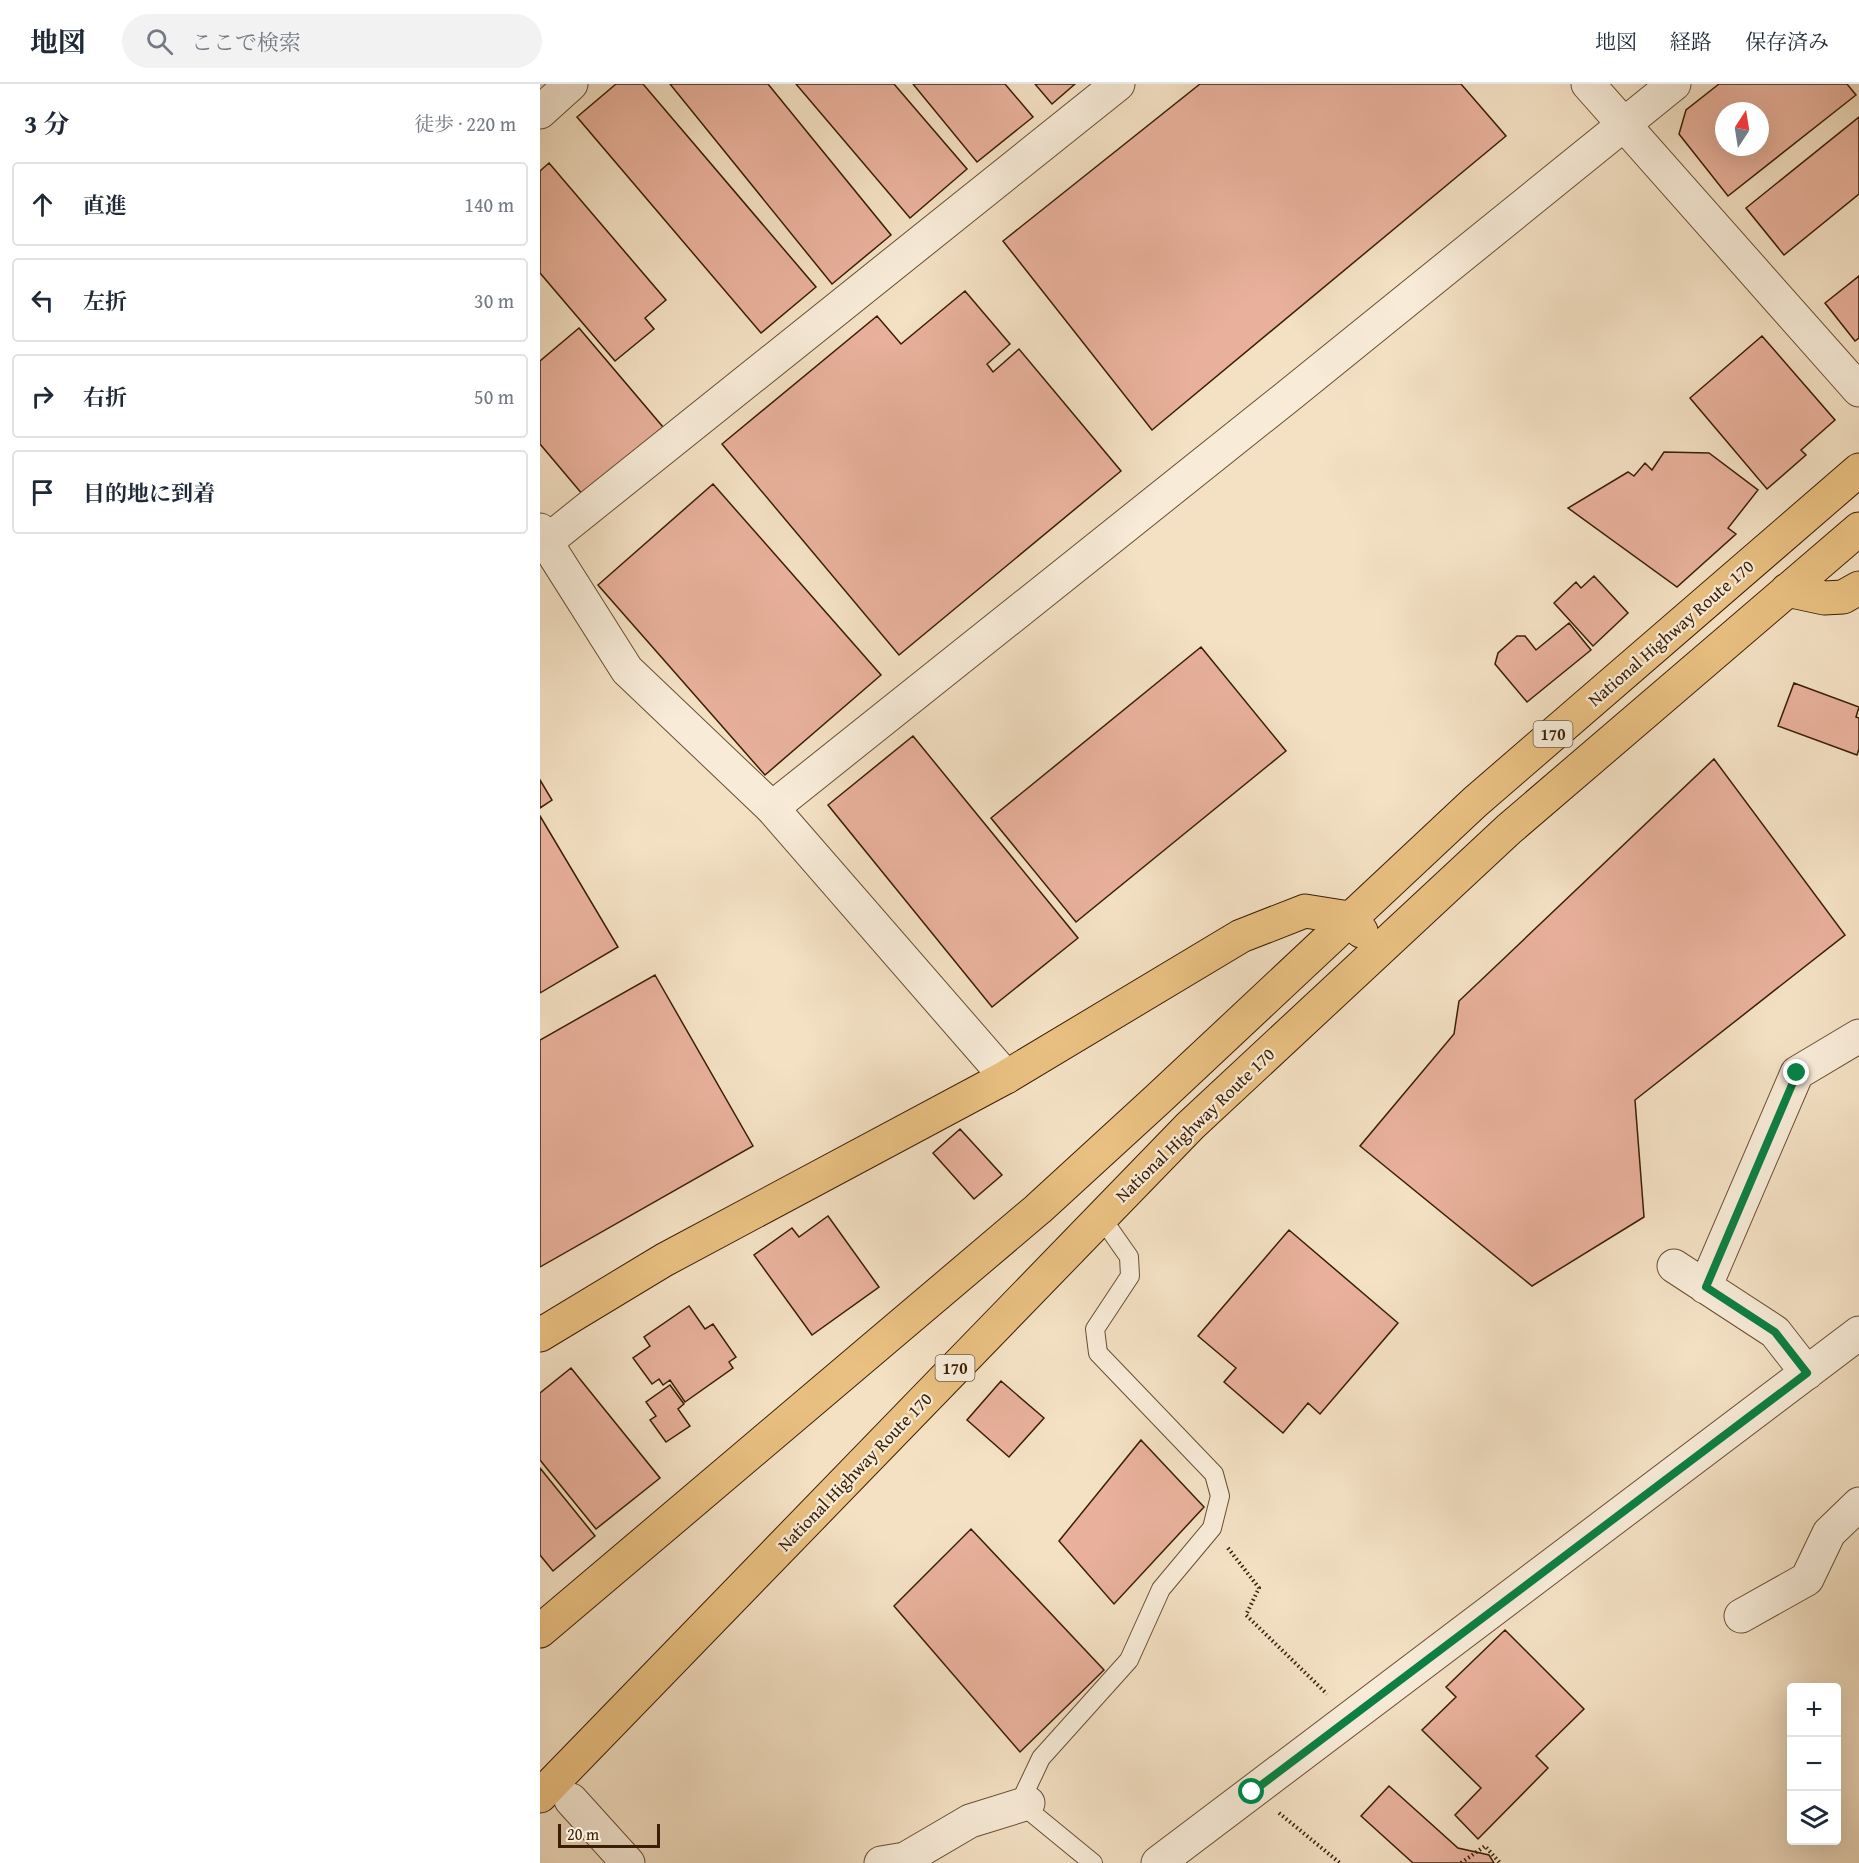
<!DOCTYPE html>
<html lang="ja">
<meta charset="utf-8">
<style>
:root{--surface:#fff;--page:#f2f2f3;--text:#1f2937;--muted:#747a83;--line:#e0e1e3}
body{margin:0;font-family:"Gentium Book Plus","Noto Serif JP",serif;background:var(--page);color:var(--text)}
.controls{position:absolute;right:18px;bottom:18px;display:grid;overflow:hidden;border-radius:6px;box-shadow:0 6px 24px #0002}
.controls button{width:54px;height:54px;display:grid;place-items:center;padding:0;border:0;border-bottom:2px solid var(--line);background:var(--surface);color:var(--text);font:30px sans-serif}
.compass{position:absolute;left:1175px;top:18px;width:54px;height:54px;border-radius:50%;background:var(--surface);box-shadow:0 6px 24px #0002;rotate:12deg}
.scale{position:absolute;left:18px;bottom:15px;width:102px;box-sizing:border-box;padding-left:6px;border:3px solid #3a1e04;border-top:0;font-size:16px;line-height:21px;white-space:nowrap;color:#3a1e04;-webkit-text-stroke:4px #f8ecd9;paint-order:stroke}
.stop{position:absolute;width:18px;height:18px;margin:-14px;border:4px solid #0b8043;border-radius:50%;background:#fff}
.stop.end{background:#0b8043;border-color:#fff;box-shadow:0 2px 6px #0008}
.list{margin:0;padding:0;list-style:none}
h2{display:flex;justify-content:space-between;align-items:center;height:78px;margin:0;padding:0 24px;font-size:26px}
h2 small{font-size:20px;font-weight:400;color:var(--muted)}
.list li{display:grid;grid-template-columns:39px 1fr auto;gap:18px;align-items:center;box-sizing:border-box;height:84px;margin:0 12px 12px;padding:0 12px;border:2px solid var(--line);border-radius:6px}
.list b{display:block;font-size:22px;white-space:nowrap}
.list em{font-size:20px;font-style:normal;color:var(--muted)}
.icon{flex:none;width:33px;height:33px;fill:none;stroke:currentColor;stroke-width:2;stroke-linecap:round;stroke-linejoin:round}
.map{position:relative;flex:none;width:1319px;height:1779px;overflow:hidden}
header{display:flex;align-items:center;gap:36px;box-sizing:border-box;height:84px;padding:0 30px;background:var(--surface);border-bottom:2px solid var(--line)}
header strong{font-size:28px}
nav{display:flex;gap:33px;margin-inline-start:auto;font-size:21px}
.search{width:420px;height:54px;background:var(--page);display:flex;align-items:center;gap:15px;box-sizing:border-box;padding:0 21px;border-radius:33px;color:var(--muted);font-size:22px}
main{display:flex}
aside{flex:1;background:var(--surface)}
.map>svg:first-child{display:block}
</style>
<header>
<strong>地図</strong>
<div class="search"><svg class="icon" aria-label="search" viewBox="0 0 24 24"><circle cx="10" cy="10" r="6"/><path d="M15 15l6 6"/></svg>ここで検索</div>
<nav><a>地図</a><a>経路</a><a>保存済み</a></nav>
</header>
<main>
<aside>
<h2>3 分<small>徒歩 · 220 m</small></h2>
<ul class="list">
<li><svg class="icon" aria-label="ahead" viewBox="0 0 24 24"><path d="M12 20V5M6 11l6-6 6 6"/></svg><div><b>直進</b></div><em>140 m</em></li>
<li><svg class="icon" aria-label="left" viewBox="0 0 24 24"><path d="M17 20v-9H6M10 6l-5 5 5 5"/></svg><div><b>左折</b></div><em>30 m</em></li>
<li><svg class="icon" aria-label="right" viewBox="0 0 24 24"><path d="M7 20v-9h11M14 6l5 5-5 5"/></svg><div><b>右折</b></div><em>50 m</em></li>
<li><svg class="icon" aria-label="arrive" viewBox="0 0 24 24"><path d="M6 21V4h12l-3 4 3 4H6"/></svg><div><b>目的地に到着</b></div></li>
</ul>
</aside>
<div class="map">
<svg width="1319" height="1779" viewBox="0 0 1319 1779">
<rect width="100%" height="100%" fill="#f4e1c4"/>
<filter id="stains"><feTurbulence type="fractalNoise" baseFrequency=".00333" numOctaves="4"/><feColorMatrix values="0 0 0 0 .2 0 0 0 0 .09 0 0 0 0 .02 0 0 0 .5 -.17"/></filter>
<radialGradient id="worn" r=".72"><stop offset=".6" stop-color="#630" stop-opacity="0"/><stop offset="1" stop-color="#630" stop-opacity=".3"/></radialGradient>
<!-- building -->
<path fill="#e9b19c" stroke="#3a1e04" stroke-width="1.5" fill-rule="evenodd" d="M76,0h27l173,203 -55,46 -184,-216z
M130,0h98l123,151 -59,49z
M256,0h98l73,85 -57,49z
M373,0h92l28,33 -56,45z
M495,0h40l-23,20z
M660,0h261l45,52 -354,294 -149,-189z
M1179,0h128l9,11 -128,101 -49,-62 7,-24zM1184,27h36v36h-36z
M1319,33v77l-75,61 -38,-47z
M9,79l117,137 -21,18 9,11 -39,32 -75,-88v-102z
M1319,192v62l-4,3 -30,-38z
M425,207l45,53 -23,20 6,8 26,-23 102,122 -222,184 -177,-211 155,-128 24,28z
M39,244l84,99 -80,68 -43,-51v-83z
M1222,252l73,84 -34,30 5,5 -39,34 -77,-91z
M1124,368l45,1 49,37 -30,38 8,6 -59,53 -109,-79 60,-36 6,4 11,-13 7,7z
M173,400l168,191 -116,100 -167,-190z
M1054,492l34,37 -35,33 -39,-43 22,-21 5,6z
M1029,539l22,27 -64,52 -32,-38 3,-11 19,-17h8l11,14z
M661,563l85,104 -210,171 -85,-104z
M1254,599l65,24 -3,10 3,1v31l-2,6 -79,-29z
M373,652l165,202 -86,69 -164,-202z
M1174,675l131,176 -210,165 9,117 -112,69 -172,-140 94,-112 5,-33z
M0,696l12,20 -12,8z
M0,732l78,131 -78,46z
M115,891l98,171 -213,121v-227z
M420,1045l42,46 -28,24 -41,-46z
M288,1132l51,71 -67,48 -58,-80 38,-27 7,9z
M749,1146l109,93 -78,91 -12,-11 -25,30 -59,-51 12,-14 -38,-32z
M149,1222l16,23 8,-5 23,33 -7,5 4,6 -48,34 -15,-22 -7,5 -4,-6 -7,5 -19,-26 17,-12 -6,-9z
M31,1284l89,110 -64,51 -56,-69v-67z
M461,1297l43,37 -35,39 -42,-37z
M130,1301l14,19 -6,5 12,17 -24,16 -16,-22 6,-4 -10,-14z
M601,1356l63,67 -90,97 -55,-63z
M0,1384l55,68 -42,35 -13,-16z
M431,1445l133,141 -84,82 -126,-146z
M965,1546l79,79 -48,47 12,12 -70,71 -23,-24 26,-27 -59,-58 34,-33 -10,-10z
M849,1702l69,62 31,7 5,8h-81l-52,-47z"/>
<g fill="none" stroke-linecap="round" stroke-linejoin="round">
<defs>
<path id="service" d="M553,1779l-61,-50 -8,-19 17,-36 88,-98 32,-71 51,-61 8,-32 -6,-22 -116,-121 -3,-24 35,-53 -1,-19 -28,-40"/>
<path id="minor" d="M0,446l6,12 81,128 145,138 234,269
M1134,1182l101,66 32,41
M1165,1203l92,-214 62,-37
M1201,1532l66,-37 22,-46 30,-29
M31,1716l57,63
M341,1779l24,-4 65,-38 58,-18
M618,1779l701,-530"/>
<path id="tertiary" d="M1048,0l271,306
M0,28l31,-28
M6,458l572,-458
M232,724l520,-415 382,-309"/>
<path id="trunk" d="M1247,506l37,8 19,-1 16,-9
M0,1251l124,-75 342,-183 235,-141 64,-25 44,7 12,13
M0,1547l498,-422 120,-110 317,-297 384,-332
M0,1712l650,-670 319,-297 350,-300"/>
</defs>
<!-- service casing -->
<use href="#service" stroke="#684f34" stroke-width="20"/>
<!-- minor casing -->
<use href="#minor" stroke="#684f34" stroke-width="35"/>
<!-- tertiary casing -->
<use href="#tertiary" stroke="#684f34" stroke-width="35"/>
<!-- trunk casing -->
<use href="#trunk" stroke="#3a1e04" stroke-width="35"/>
<!-- path -->
<path stroke="#3a1e04" stroke-width="4" stroke-dasharray="1.5 3" stroke-linecap="butt" d="M688,1464l31,40 -13,27 81,79
M739,1729l61,50
M921,1779l24,-17 15,17"/>
<!-- service -->
<use href="#service" stroke="#f8ecd9" stroke-width="18"/>
<!-- minor -->
<use href="#minor" stroke="#f8ecd9" stroke-width="33"/>
<!-- tertiary -->
<use href="#tertiary" stroke="#f8ecd9" stroke-width="33"/>
<!-- trunk -->
<use href="#trunk" stroke="#eac082" stroke-width="33"/>
</g>
<g fill="none" stroke-linecap="round" stroke-linejoin="round">
<!-- route -->
<path stroke="#0b8043" stroke-width="8" d="M712,1708l555,-419 -32,-41 -69,-45 91,-214"/>
</g>
<g text-anchor="middle" stroke-width="4.5" stroke-linejoin="round" paint-order="stroke">
<!-- shield labels -->
<g fill="#f8ecd9" stroke="#735c44" stroke-width="1.5">
<rect x="993.5" y="637" width="39" height="26" rx="4.5"/>
<rect x="395.5" y="1271" width="39" height="26" rx="4.5"/>
</g>
<g font-size="16" font-weight="bold" fill="#3a1e04">
<text x="1013" y="656">170</text>
<text x="415" y="1290">170</text>
</g>
<!-- street labels -->
<g font-size="18" fill="#3a1e04" stroke="#f8ecd9">
<text transform="translate(1131 549) rotate(-41)" y="6">National Highway Route 170</text>
<text transform="translate(655 1041) rotate(-44)" y="6">National Highway Route 170</text>
<text transform="translate(315 1388) rotate(-46)" y="6">National Highway Route 170</text>
</g>
</g>
<rect width="100%" height="100%" filter="url(#stains)"/>
<rect width="100%" height="100%" fill="url(#worn)"/>
</svg>
<div class="controls">
<button>+</button>
<button>−</button>
<button><svg class="icon" aria-label="layers" viewBox="0 0 24 24"><path d="M12 4l9 5-9 5-9-5zM3 14l9 5 9-5"/></svg></button>
</div>
<svg class="compass" viewBox="-18 -18 36 36"><path d="M0-13l5 13h-10z" fill="#e53935"/><path d="M0 13l5-13h-10z" fill="#747a83"/></svg>
<div class="scale">20 m</div>
<div class="stop" style="left:712px;top:1708px"></div>
<div class="stop end" style="left:1257px;top:989px"></div>
</div>
</main>
